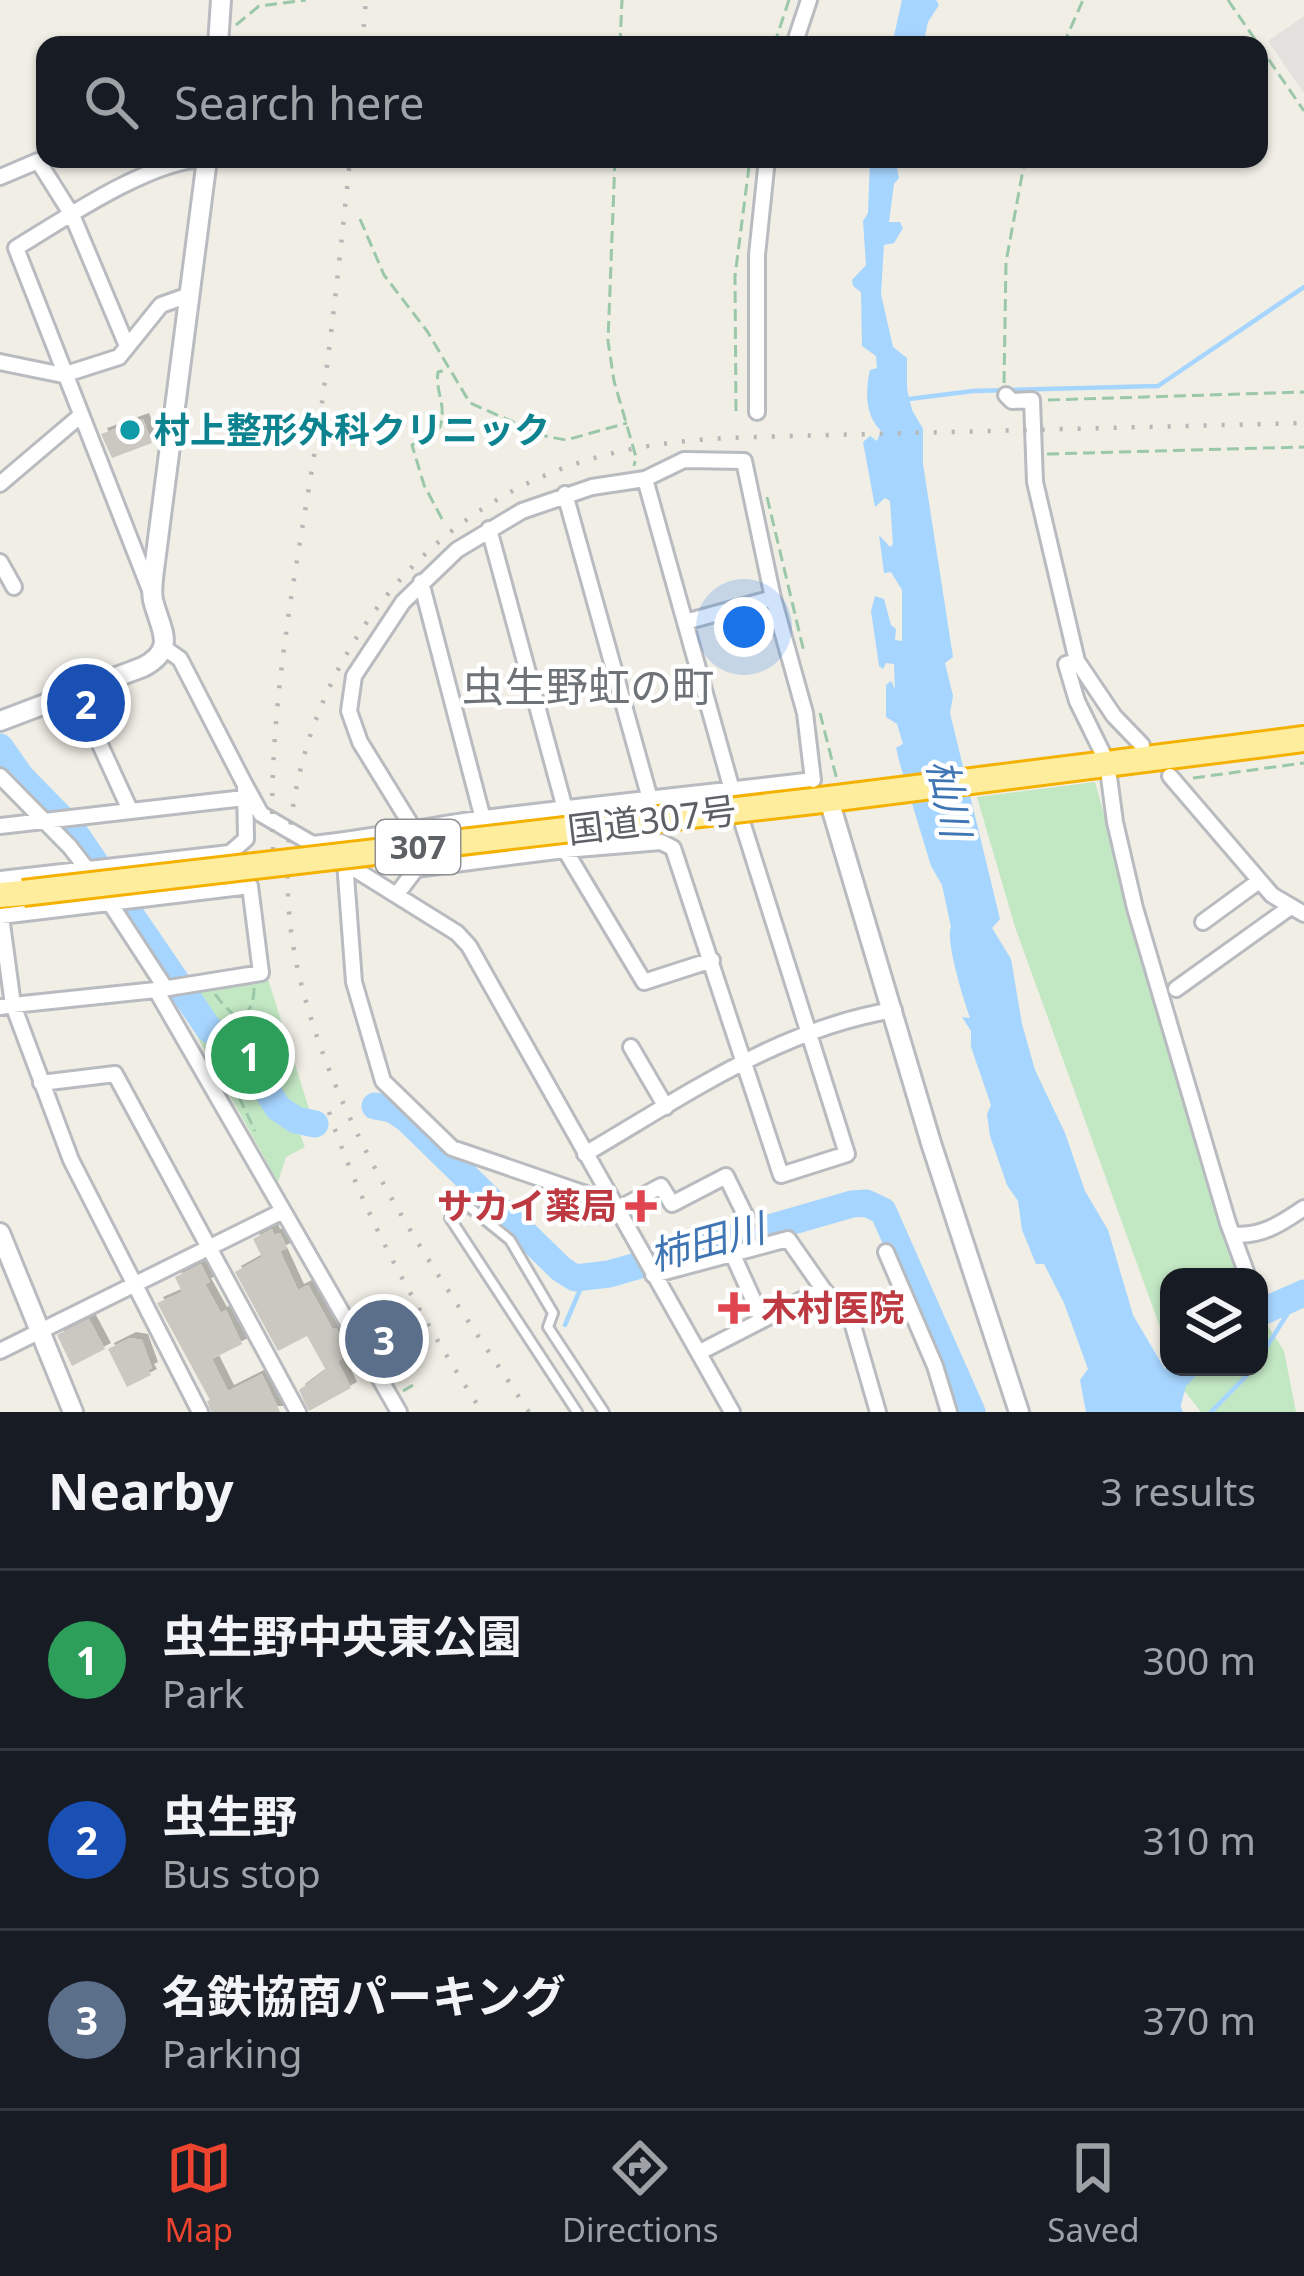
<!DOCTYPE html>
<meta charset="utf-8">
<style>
:root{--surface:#171b24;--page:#242831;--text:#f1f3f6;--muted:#9ea1a6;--line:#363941;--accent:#ec442f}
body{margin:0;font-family:"Noto Sans","Noto Sans JP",sans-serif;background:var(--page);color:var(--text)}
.controls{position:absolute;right:36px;bottom:36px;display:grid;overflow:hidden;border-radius:24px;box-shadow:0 3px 9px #0004}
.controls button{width:108px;height:108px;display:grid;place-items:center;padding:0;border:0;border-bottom:3px solid var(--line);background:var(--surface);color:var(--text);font:60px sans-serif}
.you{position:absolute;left:744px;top:627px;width:42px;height:42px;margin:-30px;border:9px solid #fff;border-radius:50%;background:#1a73e8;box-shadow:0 0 0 18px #1a73e833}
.badge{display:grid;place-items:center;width:78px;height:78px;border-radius:50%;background:var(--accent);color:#fff;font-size:39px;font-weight:700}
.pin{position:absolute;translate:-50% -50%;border:6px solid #fff;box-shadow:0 3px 12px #0006}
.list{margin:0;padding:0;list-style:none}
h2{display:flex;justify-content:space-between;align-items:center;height:156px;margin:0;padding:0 48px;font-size:51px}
h2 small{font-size:39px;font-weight:400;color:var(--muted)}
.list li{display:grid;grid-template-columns:78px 1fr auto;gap:36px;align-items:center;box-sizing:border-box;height:180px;padding:0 48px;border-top:3px solid var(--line)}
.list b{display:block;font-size:45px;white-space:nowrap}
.list p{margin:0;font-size:39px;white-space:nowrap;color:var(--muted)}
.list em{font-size:39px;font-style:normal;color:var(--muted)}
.icon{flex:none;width:66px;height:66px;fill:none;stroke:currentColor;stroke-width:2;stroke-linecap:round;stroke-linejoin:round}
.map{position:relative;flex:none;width:1304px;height:1412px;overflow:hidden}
.search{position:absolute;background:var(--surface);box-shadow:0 3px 9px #0004;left:36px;right:36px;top:36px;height:132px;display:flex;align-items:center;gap:30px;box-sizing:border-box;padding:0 42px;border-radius:24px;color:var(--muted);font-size:45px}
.sheet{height:696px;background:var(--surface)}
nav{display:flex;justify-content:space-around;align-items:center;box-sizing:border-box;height:168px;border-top:3px solid var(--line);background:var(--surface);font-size:33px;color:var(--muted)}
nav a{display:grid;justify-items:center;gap:6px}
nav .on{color:var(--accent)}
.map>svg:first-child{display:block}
</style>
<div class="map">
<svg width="1304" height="1412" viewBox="0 0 1304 1412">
<defs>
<filter id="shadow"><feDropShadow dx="6" dy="-6" stdDeviation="0" flood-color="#0004"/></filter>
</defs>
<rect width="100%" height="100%" fill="#f0eee5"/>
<!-- industrial -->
<path fill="#e3e1dd" d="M1304,16v77l-36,-52z"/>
<!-- green -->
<path fill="#c2e7c3" d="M1095,782l72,255 75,240h-73v75l-154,-425 -38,-130z
M267,976l44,139 -13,14 7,18 -19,10 -8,25 -104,-187z
M1259,1312l25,39 12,61h-95l-18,-23 -8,-22h84z"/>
<!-- water -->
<path fill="#a6d5ff" d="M902,0h34l3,5 -11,17 -5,23h-31z
M870,159h25l4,19 -5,6 -5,38h11l3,6 -9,15 -10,2 -3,49 12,53 14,11v31l5,21 11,19v35l30,193 -8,6 8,33 -3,17 50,206 -8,9 19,31 11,65 13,46 30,63 20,58 23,39 25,85 33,56 17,41h-97l-6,-32 8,-11 -24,-66 -20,-39h-8l-14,-34 -4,-29 -11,-16 -17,-49 -3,-22 4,-9 -20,-58v-16l-9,-14 8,1c-7,-20 -25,-79 -19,-91l-9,-42 -11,-19 -31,-102 -4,-16 7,-4 -6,-20 -11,-7v-32l5,-4 4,8 -1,-25 -8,-1 -3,6 -4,-3 -8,-55 4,-15 9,3 7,26 5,4 -1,11 7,1v-51l-11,-18 -7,1 -5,-38 11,12 3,-3 -3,-43 -5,-3 -10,9 -12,-65 7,-6 7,5 4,-10c-16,-16 -16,-39 -11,-61l7,-2 -1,-12 -14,-10 -1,-54 -8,-6 -1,-6 14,-15 -3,-44 5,-8z"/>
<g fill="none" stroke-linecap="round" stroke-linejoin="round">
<!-- stream -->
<path stroke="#a6d5ff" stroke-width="4.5" d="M909,399l64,-8 185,-5 146,-99
M565,1325l20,-47
M1259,1359l40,-64
M1211,1412l44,-45"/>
<!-- river -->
<path stroke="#a6d5ff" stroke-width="27" d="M0,747l21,30 51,52 137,200 35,25 34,54 18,12 19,4
M375,1106l17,3 15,10 154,150 14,9 34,-4 243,-70 14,-1 17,8 89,201
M1259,1313l45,-20
M1165,1412l9,-33 12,-12"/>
</g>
<!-- building -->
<path fill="#cbc8c2" filter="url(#shadow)" d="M143,419l9,24 -40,15 -11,-24z
M272,1229l2,6 6,-2 7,15 -7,3 18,39 10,-5 25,45 3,-2 15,25 -13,8 13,27 -42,23 -10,-21 27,-20 -19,-34 -29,15 -43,-79 27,-15 -9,-18z
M201,1264l9,18 -5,2 16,29 5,-3 16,34 -30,15 16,32 34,-17 18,38h-69l-4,-11 3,-1 -53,-97 25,-11 -7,-15z
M89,1319l16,30 -33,17 -15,-31z
M130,1338l12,2 10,28 -4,2 3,5 -24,12 -19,-38z"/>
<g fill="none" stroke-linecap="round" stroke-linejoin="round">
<defs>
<path id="service" d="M577,1412l-127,-194 18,-12 42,34 43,73 -5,14 56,85"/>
<path id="minor" d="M794,45l15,-45
M0,177l38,-16 34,54 55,131
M0,362l63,13 56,-18 42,-52 28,-10
M1006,395l6,6 20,-1 3,82 42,179 37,55 28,29
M757,412v-157l10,-96
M0,484l80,-68
M565,494l85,305
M489,529l76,280
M0,562l14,25
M421,582l62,237
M150,590l-134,-342c48,-29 133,-87 187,-89
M685,622l88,-24
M1077,661l-11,3 11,37 30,61 8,60 20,86 93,315 20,54
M76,692l54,118
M0,776l70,71 20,26
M1170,776l102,119 32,19
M245,785l16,29 55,32
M0,826l244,-28
M312,844c58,-6 115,-18 173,-26 109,-14 219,-25 328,-38l-8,-67 -32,-115 -29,-137 -60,-1 -39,19 -53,8 -70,24 -65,39 -54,52 -49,74 -5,35 11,31 53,86 3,41 -19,25
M565,850l79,132 68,-22
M340,860l117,73 12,13 263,466
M345,862l9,120 29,99 69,67 163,56
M416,869l149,-19 96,-8 12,6 108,327 66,-21 -115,-364 -87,-311
M0,879l230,-26 16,-14 -1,-54 -65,-126 -17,-12
M106,897l60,92
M1203,922l56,-41
M1176,989l113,-81
M156,990l243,422
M0,1007l13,-2 143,-15 105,-17 -11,-87 -249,30 12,89 58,155 129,252
M631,1047l35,60
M41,1083l74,-9 183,338
M585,1154c98,-57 195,-126 309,-144
M618,1209l43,-23 11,18 54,-28 22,45
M1232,1234c28,4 50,-11 72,-26
M886,1252l49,114 14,46
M732,1253l30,66
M653,1275l135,-36 35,50 29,33 26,90
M0,1351l281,-139
M700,1352l123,-63"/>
<path id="tertiary" d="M218,45l3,-45
M0,721l143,-54c35,-18 17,-38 10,-67 -2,-10 0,-20 1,-30l53,-411
M829,800l102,343 88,269
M0,1233l73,179"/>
<path id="trunk" d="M813,801l491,-62
M0,895l23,-2"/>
</defs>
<!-- service casing -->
<use href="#service" stroke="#b8bbbf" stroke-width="14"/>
<!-- minor casing -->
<use href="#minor" stroke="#b8bbbf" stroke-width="20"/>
<!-- tertiary casing -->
<use href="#tertiary" stroke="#b8bbbf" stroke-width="24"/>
<!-- trunk casing -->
<use href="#trunk" stroke="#f5b100" stroke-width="30"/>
<!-- path -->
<path stroke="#9bc8a9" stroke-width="3" stroke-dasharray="12 6" stroke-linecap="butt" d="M1228,0l76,111
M236,25l23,-19 47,-6
M620,45l2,-45
M774,45l15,-45
M1063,45l20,-45
M615,159l-7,182 6,40 22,76 -2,9
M360,219l24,56 43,56 43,72 75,33 21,4 61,-17
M1004,383l2,-121 19,-103
M1048,400l256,-8
M736,411l-1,-135 15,-117
M1047,454l257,-7
M767,497l37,155
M442,519l-18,-34 -12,-40 28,-18c7,-24 -5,-34 -2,-55l8,-2
M820,713l17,67
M1193,778l111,-15
M254,988c1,24 -21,46 -37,63l38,80
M215,994c22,32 65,46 62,94
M403,1391l10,-6"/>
<!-- service -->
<use href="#service" stroke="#fff" stroke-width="8"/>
<!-- minor -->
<use href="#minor" stroke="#fff" stroke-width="14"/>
<!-- tertiary -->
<use href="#tertiary" stroke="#fff" stroke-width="18"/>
<!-- trunk -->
<use href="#trunk" stroke="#feed9c" stroke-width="24"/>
<!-- rail -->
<path stroke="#b6b7b7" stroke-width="4.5" stroke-dasharray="3 15" stroke-linecap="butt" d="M362,45l4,-45
M273,850c-6,-134 21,-268 42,-400 15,-97 25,-194 35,-291
M329,1112c36,108 92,205 153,300
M529,1412c-91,-137 -189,-271 -229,-433 -53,-215 67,-449 281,-517 56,-18 112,-23 171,-25l552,-14"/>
<defs>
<path id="trunk-bridge" d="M23,893l790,-92"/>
</defs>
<!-- trunk-bridge casing -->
<use href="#trunk-bridge" stroke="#f5b100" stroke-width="30" stroke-linecap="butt"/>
<!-- trunk-bridge -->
<use href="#trunk-bridge" stroke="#feed9c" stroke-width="24"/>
</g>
<!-- markers -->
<circle fill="#0f9aa8" stroke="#fff" stroke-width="4.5" cx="130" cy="430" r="12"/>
<g fill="#e0444e" stroke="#fff" stroke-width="4.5">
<path d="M635 1188h12v12h12v12h-12v12h-12v-12h-12v-12h12z"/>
<path d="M728 1290h12v12h12v12h-12v12h-12v-12h-12v-12h12z"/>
</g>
<g text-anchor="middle" stroke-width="9" stroke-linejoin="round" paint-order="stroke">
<!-- shield labels -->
<rect fill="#fff" stroke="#8e9094" stroke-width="3" x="376" y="820" width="84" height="54" rx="9"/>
<g font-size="33" font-weight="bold" fill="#5d6166">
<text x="418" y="859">307</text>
</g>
<!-- culture labels -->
<g font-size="36" font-weight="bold" fill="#0d838f" stroke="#fff" text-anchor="start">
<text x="154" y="443">村上整形外科クリニック</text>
</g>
<!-- street labels -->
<g font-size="36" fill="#5d6166" stroke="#fff">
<text transform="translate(652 820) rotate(-7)" y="13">国道307号</text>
</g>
<!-- health labels -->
<g font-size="36" font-weight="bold" fill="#be3a42" stroke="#fff" text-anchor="end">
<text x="617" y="1219">サカイ薬局</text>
<text x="761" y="1321" text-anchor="start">木村医院</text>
</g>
<!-- water labels -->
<g font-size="39" font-style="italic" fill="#4075b4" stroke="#fff">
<text transform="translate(949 798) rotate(78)" y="14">杣川</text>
<text transform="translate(707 1242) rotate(-15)" y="14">柿田川</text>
</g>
<!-- quarter labels -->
<g font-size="42" fill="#6e7378" stroke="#fff">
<text x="588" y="702">虫生野虹の町</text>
</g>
</g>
</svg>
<div class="controls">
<button><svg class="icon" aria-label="layers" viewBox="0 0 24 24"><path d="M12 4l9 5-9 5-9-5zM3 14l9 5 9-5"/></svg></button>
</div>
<div class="you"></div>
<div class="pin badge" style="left:250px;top:1055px;background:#2e9e5b">1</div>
<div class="pin badge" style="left:86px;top:703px;background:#1a4fb4">2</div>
<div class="pin badge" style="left:384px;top:1339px;background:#5c6f8a">3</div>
<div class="search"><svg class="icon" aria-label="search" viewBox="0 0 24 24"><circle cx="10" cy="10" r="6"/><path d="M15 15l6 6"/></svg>Search here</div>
</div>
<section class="sheet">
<h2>Nearby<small>3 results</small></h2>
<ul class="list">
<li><span class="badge" style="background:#2e9e5b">1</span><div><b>虫生野中央東公園</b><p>Park</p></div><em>300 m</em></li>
<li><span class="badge" style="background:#1a4fb4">2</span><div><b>虫生野</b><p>Bus stop</p></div><em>310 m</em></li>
<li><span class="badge" style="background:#5c6f8a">3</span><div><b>名鉄協商パーキング</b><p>Parking</p></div><em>370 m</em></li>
</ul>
</section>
<nav>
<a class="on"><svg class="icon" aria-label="map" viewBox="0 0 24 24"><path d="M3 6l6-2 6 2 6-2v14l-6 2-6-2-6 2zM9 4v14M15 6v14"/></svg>Map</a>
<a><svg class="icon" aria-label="directions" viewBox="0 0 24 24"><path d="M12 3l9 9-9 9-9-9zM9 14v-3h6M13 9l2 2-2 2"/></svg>Directions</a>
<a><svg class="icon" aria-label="saved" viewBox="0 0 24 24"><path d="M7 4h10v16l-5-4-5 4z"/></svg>Saved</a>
</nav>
